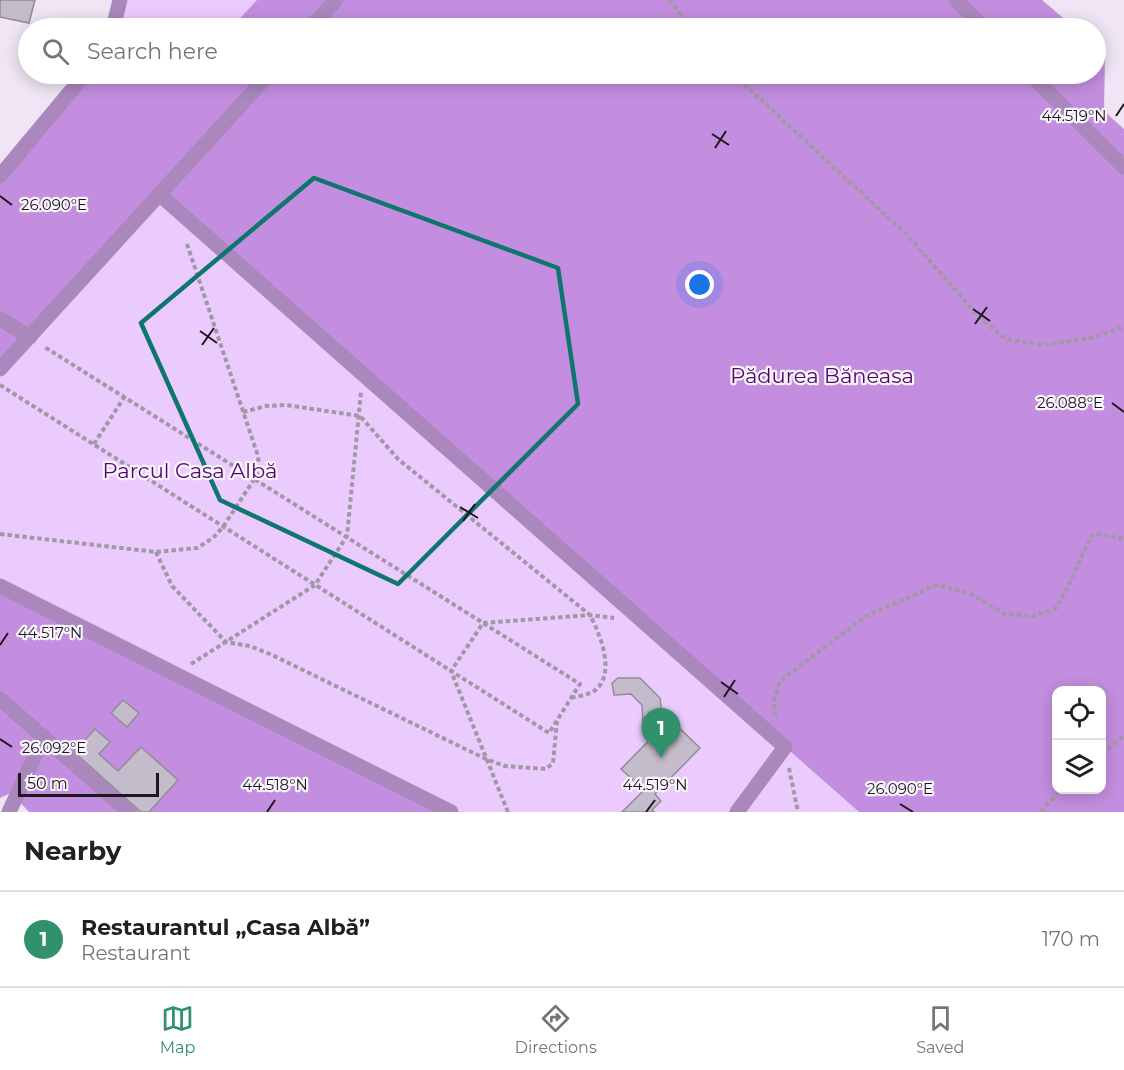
<!DOCTYPE html>
<meta charset="utf-8">
<style>
:root{--surface:#fff;--page:#f6f6f6;--text:#202124;--muted:#757577;--line:#e0e0e0;--accent:#30916b}
body{margin:0;font-family:Montserrat,sans-serif;background:var(--page);color:var(--text)}
.controls{position:absolute;right:18px;bottom:18px;display:grid;overflow:hidden;border-radius:12px;box-shadow:0 3px 15px #0003}
.controls button{width:54px;height:54px;display:grid;place-items:center;padding:0;border:0;border-bottom:2px solid var(--line);background:var(--surface);color:var(--text);font:30px sans-serif}
.scale{position:absolute;left:18px;bottom:15px;width:141px;box-sizing:border-box;padding-left:6px;border:3px solid #1c191e;border-top:0;font-size:16px;line-height:21px;white-space:nowrap;color:#1c191e;-webkit-text-stroke:4px #faf4fd;paint-order:stroke}
.you{position:absolute;left:700px;top:285px;width:21px;height:21px;margin:-15px;border:4px solid #fff;border-radius:50%;background:#1a73e8;box-shadow:0 0 0 9px #1a73e833}
.badge{display:grid;place-items:center;width:39px;height:39px;border-radius:50%;background:var(--accent);color:#fff;font-size:20px;font-weight:700}
.pin{position:absolute;translate:-50% -50px;filter:drop-shadow(0 2px 3px #0008)}
.pin::after{content:'';position:absolute;top:32px;width:21px;height:18px;background:inherit;clip-path:polygon(0 0,100% 0,50% 100%)}
.list{margin:0;padding:0;list-style:none}
h2{display:flex;justify-content:space-between;align-items:center;height:78px;margin:0;padding:0 24px;font-size:26px}
h2 small{font-size:20px;font-weight:400;color:var(--muted)}
.list li{display:grid;grid-template-columns:39px 1fr auto;gap:18px;align-items:center;box-sizing:border-box;height:96px;padding:0 24px;border-top:2px solid var(--line)}
.list b{display:block;font-size:22px;white-space:nowrap}
.list p{margin:0;font-size:20px;white-space:nowrap;color:var(--muted)}
.list em{font-size:20px;font-style:normal;color:var(--muted)}
.icon{flex:none;width:33px;height:33px;fill:none;stroke:currentColor;stroke-width:2;stroke-linecap:round;stroke-linejoin:round}
.map{position:relative;flex:none;width:1124px;height:812px;overflow:hidden}
.search{position:absolute;background:var(--surface);box-shadow:0 3px 15px #0003;left:18px;right:18px;top:18px;height:66px;display:flex;align-items:center;gap:15px;box-sizing:border-box;padding:0 21px;border-radius:33px;color:var(--muted);font-size:22px}
.sheet{height:174px;background:var(--surface)}
nav{display:flex;justify-content:space-around;align-items:center;box-sizing:border-box;height:84px;border-top:2px solid var(--line);background:var(--surface);font-size:16px;color:var(--muted)}
nav a{display:grid;justify-items:center;gap:3px}
nav .on{color:var(--accent)}
.map>svg:first-child{display:block}
</style>
<div class="map">
<svg width="1124" height="812" viewBox="0 0 1124 812">
<rect width="100%" height="100%" fill="#efe5f4"/>
<!-- green -->
<path fill="#ebcbfe" d="M120,0h137l-26,28h-118z
M159,194l700,618h-408l-451,-226v-217z"/>
<!-- forest -->
<path fill="#c38edf" fill-rule="evenodd" d="M257,0h785l33,28h-844z
M1096,46l9,8 -1,57 20,18v683h-265l-700,-617 -159,174v-193l85,-102h100l4,2 2,-2h905zM1056,690h46v100h-46z
M0,586l451,226h-422l-18,-19 -11,5z"/>
<!-- building -->
<path fill="#c5bccb" stroke="#938a98" stroke-width="1.5" d="M0,0h35l-6,23 -29,-6z
M618,678h22l20,20 2,17 -6,14 -13,-6 -1,-18 -11,-11 -17,1 -2,-12z
M123,700l16,13 -12,14 -16,-14z
M670,719l30,29 -45,46 6,7 -9,9 2,2h-32l22,-22 -23,-21z
M95,729l15,13 -11,12 19,17 23,-24 37,33 -29,32h-8l-67,-60z"/>
<g fill="none" stroke-linecap="round" stroke-linejoin="round">
<!-- path -->
<path stroke="#a098a4" stroke-width="4" stroke-dasharray="4.5 3" stroke-linecap="butt" d="M669,0l23,28
M733,74l173,160 74,84 26,21 37,6 48,-7 33,-11
M0,385l549,348 31,-49 -537,-338
M243,412l23,-6 20,-1 74,11 38,43 192,156c10,19 27,60 4,76 -6,4 -16,5 -23,7
M94,444l31,-48
M0,534l156,18 41,-4 16,-10 10,-11 32,-49 4,-10 -1,-12 -72,-215
M156,552l16,34 54,56 24,4 22,9 216,105 17,6 41,3 7,-6 4,-42
M191,664l124,-79 32,-49 14,-144
M775,716l-1,-15 6,-20 86,-65 71,-31 32,8 36,21 28,2 22,-7c16,-24 24,-51 39,-76l30,6
M1102,754l22,-18
M789,768l9,44
M508,812l-57,-141 32,-48 107,-8 24,3
M1041,812l19,-22"/>
<!-- minor -->
<path stroke="#aa88bd" stroke-width="15" d="M956,0l28,28
M113,28l7,-28
M310,28l26,-28
M1030,74l94,93
M0,176l85,-102
M159,194l626,553 -48,65
M0,319l30,18
M0,369l269,-295
M0,586l451,226
M0,699l129,113
M9,812l35,-76"/>
</g>
<!-- marked area -->
<path fill="none" stroke="#0f766e" stroke-width="4.5" stroke-linejoin="round" d="M314,178l244,90 20,136 -180,180 -178,-84 -79,-177z"/>
<!-- ticks -->
<path fill="none" stroke="#1c191e" stroke-width="2" d="M1116,116l8,-12M712,134l17,11M715,148l11,-17M0,196l12,9M973,309l17,12M975,324l12,-17M200,331l17,12M202,345l12,-17M1112,403l12,9M460,507l18,11M463,521l12,-17M0,645l8,-12M721,682l17,12M724,697l11,-17M0,739l12,8M900,804l13,8M267,812l8,-12M646,812l9,-12"/>
<g text-anchor="middle" stroke-width="4.5" stroke-linejoin="round" paint-order="stroke">
<!-- park labels -->
<g font-size="21" fill="#51066d" stroke="#faf4fd">
<text x="822" y="383">Pădurea Băneasa</text>
<text x="190" y="478">Parcul Casa Albă</text>
</g>
</g>
<g font-size="15" text-anchor="middle" fill="#1c191e" stroke="#faf4fd" stroke-width="4.5" stroke-linejoin="round" paint-order="stroke">
<text x="1074" y="121">44.519°N</text>
<text x="54" y="210">26.090°E</text>
<text x="1070" y="408">26.088°E</text>
<text x="50" y="638">44.517°N</text>
<text x="54" y="753">26.092°E</text>
<text x="275" y="790">44.518°N</text>
<text x="655" y="790">44.519°N</text>
<text x="900" y="794">26.090°E</text>
</g>
</svg>
<div class="controls">
<button><svg class="icon" aria-label="locate" viewBox="0 0 24 24"><circle cx="12" cy="12" r="6"/><path d="M12 2v4M12 18v4M2 12h4M18 12h4"/></svg></button>
<button><svg class="icon" aria-label="layers" viewBox="0 0 24 24"><path d="M12 4l9 5-9 5-9-5zM3 14l9 5 9-5"/></svg></button>
</div>
<div class="scale">50 m</div>
<div class="you"></div>
<div class="pin badge" style="left:661px;top:758px">1</div>
<div class="search"><svg class="icon" aria-label="search" viewBox="0 0 24 24"><circle cx="10" cy="10" r="6"/><path d="M15 15l6 6"/></svg>Search here</div>
</div>
<section class="sheet">
<h2>Nearby<small></small></h2>
<ul class="list">
<li><span class="badge">1</span><div><b>Restaurantul „Casa Albă”</b><p>Restaurant</p></div><em>170 m</em></li>
</ul>
</section>
<nav>
<a class="on"><svg class="icon" aria-label="map" viewBox="0 0 24 24"><path d="M3 6l6-2 6 2 6-2v14l-6 2-6-2-6 2zM9 4v14M15 6v14"/></svg>Map</a>
<a><svg class="icon" aria-label="directions" viewBox="0 0 24 24"><path d="M12 3l9 9-9 9-9-9zM9 14v-3h6M13 9l2 2-2 2"/></svg>Directions</a>
<a><svg class="icon" aria-label="saved" viewBox="0 0 24 24"><path d="M7 4h10v16l-5-4-5 4z"/></svg>Saved</a>
</nav>
